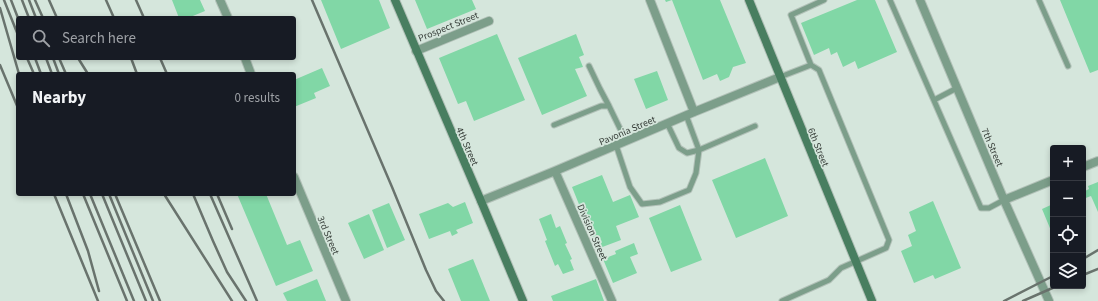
<!DOCTYPE html>
<meta charset="utf-8">
<style>
:root{--surface:#171b24;--page:#20242c;--text:#f1f3f6;--muted:#9ea1a6;--line:#363941}
body{margin:0;font-family:"Source Sans 3",sans-serif;background:var(--page);color:var(--text)}
.controls{position:absolute;right:12px;bottom:12px;display:grid;overflow:hidden;border-radius:4px;box-shadow:0 2px 6px #0003}
.controls button{width:36px;height:36px;display:grid;place-items:center;padding:0;border:0;border-bottom:1px solid var(--line);background:var(--surface);color:var(--text);font:20px sans-serif}
.list{margin:0;padding:0;list-style:none}
h2{display:flex;justify-content:space-between;align-items:center;height:52px;margin:0;padding:0 16px;font-size:17px}
h2 small{font-size:13px;font-weight:400;color:var(--muted)}
.icon{flex:none;width:22px;height:22px;fill:none;stroke:currentColor;stroke-width:2;stroke-linecap:round;stroke-linejoin:round}
.map{position:relative;flex:none;width:1098px;height:301px;overflow:hidden}
.search{position:absolute;background:var(--surface);box-shadow:0 2px 6px #0003;left:16px;top:16px;width:280px;height:44px;display:flex;align-items:center;gap:10px;box-sizing:border-box;padding:0 14px;border-radius:4px;color:var(--muted);font-size:15px}
.panel{position:absolute;background:var(--surface);box-shadow:0 2px 6px #0003;left:16px;top:72px;width:280px;height:124px;border-radius:4px}
.map>svg:first-child{display:block}
</style>
<div class="map">
<svg width="1098" height="301" viewBox="0 0 1098 301">
<rect width="100%" height="100%" fill="#d5e6dc"/>
<!-- building -->
<path fill="#81d7a6" d="M172,0h28l5,11 -17,7h-9z
M321,0h58l11,28 -49,21z
M415,0h57l4,9 -49,20z
M665,0h55l26,63 -13,4 -4,10 -9,4 -3,-7 -14,6 -31,-80 -6,2z
M857,0h18l22,52 -39,17 -3,-8 -12,6 -6,-15 -6,3 -2,-7 -15,7 -13,-32z
M1060,0h38v70l-8,3z
M497,34l28,66 -51,21 -8,-20 -8,3 -19,-46z
M576,34l8,21 -5,2 4,10 -8,2 12,27 -45,19 -24,-57z
M322,68l8,18 -16,7 2,5 -22,9v-27z
M657,71l11,29 -22,9 -12,-30z
M765,158l23,58 -52,22 -24,-58z
M602,175l11,27 17,-7 9,22 -23,9 5,14 -24,9 -25,-62z
M1098,182v30l-7,-16 -8,3v-7l6,-3 -1,-3z
M237,194h29l21,51 13,-5 13,31 -37,15z
M933,201l28,67 -26,11 -2,-4 -19,8 -13,-32 11,-5 -4,-11 8,-4 -7,-19z
M465,202l8,21 -17,7 2,3 -6,3 -2,-5 -21,8 -10,-25 29,-11 5,4z
M389,203l16,37 -18,8 -15,-38z
M1053,204v28l-1,1 -10,-24z
M680,205l22,55 -31,12 -22,-54z
M369,214l15,36 -20,9 -16,-36z
M551,214l5,14 4,-2 7,17 -2,1 7,15 -2,1 4,10 -11,4 -5,-10 -3,2 -10,-25 2,-1 -8,-21z
M634,243l4,11 -8,3 7,16 -24,10 -10,-24 13,-5 -1,-3z
M473,259l17,42h-29l-13,-32z
M317,279l9,22h-39l-4,-8z
M596,279l8,22h-51l-2,-5z"/>
<g fill="none" stroke-linecap="round" stroke-linejoin="round">
<defs>
<path id="service" d="M890,0l91,208h8l15,-8
M1039,0l29,66
M589,66l11,23 9,17
M780,77l31,-12 -20,-50 33,-15
M934,100l23,-12
M667,123l12,25 8,5 12,-3 56,-24
M554,125l47,-19h8l17,35
M616,145l14,42 12,17 18,-2 29,-12 7,-17 3,-23 -13,-35
M782,301l47,-21 12,-12 45,-20 3,-8 -70,-170 -8,-5"/>
<path id="minor" d="M220,0l8,18
M650,0l44,112
M920,0l84,200 45,101
M416,51l73,-30
M245,58l6,16
M1083,167l15,-6
M555,171l57,130
M294,177l52,124
M1004,200l49,-20
M481,201l74,-30 139,-59 86,-35"/>
<path id="secondary" d="M395,0l86,201 42,100
M749,0l123,301"/>
</defs>
<!-- service casing -->
<use href="#service" stroke="#b2c1b8" stroke-width="7"/>
<!-- minor casing -->
<use href="#minor" stroke="#b2c1b8" stroke-width="10"/>
<!-- secondary casing -->
<use href="#secondary" stroke="#b2c1b8" stroke-width="10"/>
<!-- service -->
<use href="#service" stroke="#7c9e8a" stroke-width="5"/>
<!-- minor -->
<use href="#minor" stroke="#7c9e8a" stroke-width="8"/>
<!-- secondary -->
<use href="#secondary" stroke="#487e60" stroke-width="8"/>
<!-- rail -->
<path stroke="#69736d" stroke-width="2.5" d="M4,0l14,35
M11,0l7,18
M22,0l7,18
M29,0l7,18
M35,0l8,18
M49,0l8,18
M106,0l8,18
M136,0l8,18
M312,0l80,187 34,83 10,21 8,10
M0,8l19,66
M27,58l7,16
M35,58l6,16
M46,58l6,16
M53,58l6,16
M59,58l7,16
M78,58l10,16
M131,58l6,16
M160,58l7,16
M0,65l18,43
M54,194l44,107
M66,194l22,57 11,40
M83,194l44,107
M90,194l44,107
M102,194l44,107
M109,194l44,107
M115,194l45,107
M164,194l68,107
M193,194l20,47 14,31 19,29
M210,194l47,107
M217,194l15,35
M1083,259l15,-9
M1083,275l15,-6
M1004,301l49,-25
M1023,301l34,-15"/>
</g>
<g text-anchor="middle" stroke-width="3.5" stroke-linejoin="round" paint-order="stroke">
<!-- street labels -->
<g font-size="10" fill="#383f3a" stroke="#d5e6dc">
<text transform="translate(448 26) rotate(-22)" y="4">Prospect Street</text>
<text transform="translate(627 130) rotate(-23)" y="4">Pavonia Street</text>
<text transform="translate(468 146) rotate(66)" y="4">4th Street</text>
<text transform="translate(819 147) rotate(68)" y="4">6th Street</text>
<text transform="translate(993 147) rotate(67)" y="4">7th Street</text>
<text transform="translate(593 232) rotate(66)" y="4">Division Street</text>
<text transform="translate(329 235) rotate(67)" y="4">3rd Street</text>
</g>
</g>
</svg>
<div class="controls">
<button>+</button>
<button>−</button>
<button><svg class="icon" aria-label="locate" viewBox="0 0 24 24"><circle cx="12" cy="12" r="6"/><path d="M12 2v4M12 18v4M2 12h4M18 12h4"/></svg></button>
<button><svg class="icon" aria-label="layers" viewBox="0 0 24 24"><path d="M12 4l9 5-9 5-9-5zM3 14l9 5 9-5"/></svg></button>
</div>
<div class="search"><svg class="icon" aria-label="search" viewBox="0 0 24 24"><circle cx="10" cy="10" r="6"/><path d="M15 15l6 6"/></svg>Search here</div>
<section class="panel">
<h2>Nearby<small>0 results</small></h2>
<ul class="list">
</ul>
</section>
</div>
